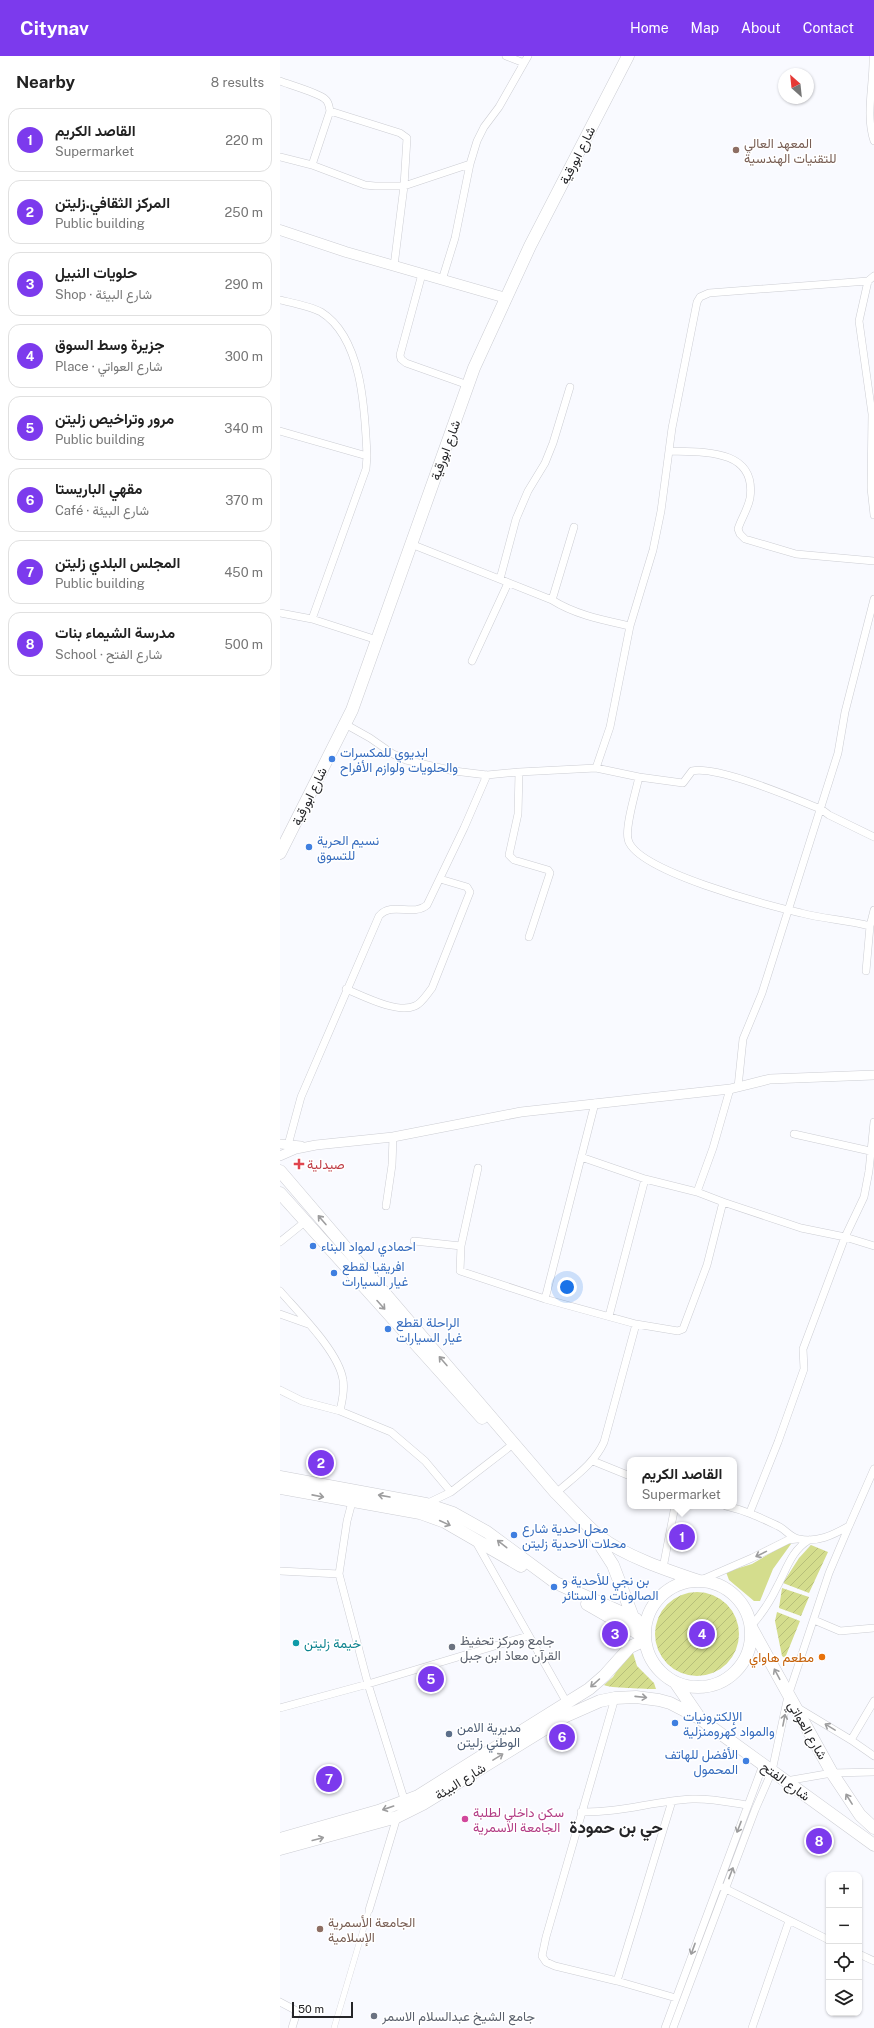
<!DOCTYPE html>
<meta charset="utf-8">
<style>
:root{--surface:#fff;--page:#f2f2f2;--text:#222;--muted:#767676;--line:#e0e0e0;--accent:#7c3aed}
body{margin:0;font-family:"Public Sans",Vazirmatn,sans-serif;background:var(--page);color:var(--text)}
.controls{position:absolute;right:12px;bottom:12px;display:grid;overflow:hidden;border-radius:8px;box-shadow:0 1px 3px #0004}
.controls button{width:36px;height:36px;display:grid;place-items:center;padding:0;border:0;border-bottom:1px solid var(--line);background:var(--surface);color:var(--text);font:20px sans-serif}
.compass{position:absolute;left:498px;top:12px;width:36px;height:36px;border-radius:50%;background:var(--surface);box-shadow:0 1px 3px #0004;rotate:333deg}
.scale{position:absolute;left:12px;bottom:10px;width:61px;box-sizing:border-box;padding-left:4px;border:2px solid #252528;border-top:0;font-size:11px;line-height:14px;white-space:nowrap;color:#252528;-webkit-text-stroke:3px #fff;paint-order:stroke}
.you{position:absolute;left:287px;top:1231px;width:14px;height:14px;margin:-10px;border:3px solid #fff;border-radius:50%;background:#1a73e8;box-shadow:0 0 0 6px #1a73e833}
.badge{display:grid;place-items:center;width:26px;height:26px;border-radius:50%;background:var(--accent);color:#fff;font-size:13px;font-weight:700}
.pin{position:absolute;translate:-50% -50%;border:2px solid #fff;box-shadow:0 1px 4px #0006}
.popup{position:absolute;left:347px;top:1401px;width:110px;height:52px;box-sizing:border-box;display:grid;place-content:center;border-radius:8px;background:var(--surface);filter:drop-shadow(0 1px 3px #0005);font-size:13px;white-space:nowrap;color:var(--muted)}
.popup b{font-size:15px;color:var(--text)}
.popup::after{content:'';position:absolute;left:50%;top:100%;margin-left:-8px;border:8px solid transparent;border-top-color:var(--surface)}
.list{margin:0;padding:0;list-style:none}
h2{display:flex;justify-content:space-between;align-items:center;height:52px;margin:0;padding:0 16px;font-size:17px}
h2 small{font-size:13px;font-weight:400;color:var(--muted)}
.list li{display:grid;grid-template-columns:26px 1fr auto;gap:12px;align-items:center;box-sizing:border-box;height:64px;margin:0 8px 8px;padding:0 8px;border:1px solid var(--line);border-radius:12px}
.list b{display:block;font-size:15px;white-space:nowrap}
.list p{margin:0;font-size:13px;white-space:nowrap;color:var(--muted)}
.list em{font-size:13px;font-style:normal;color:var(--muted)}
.icon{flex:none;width:22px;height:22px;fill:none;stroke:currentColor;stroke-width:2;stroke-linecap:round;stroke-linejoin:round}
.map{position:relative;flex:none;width:594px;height:1972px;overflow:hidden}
header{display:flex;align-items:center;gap:24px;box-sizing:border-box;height:56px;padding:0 20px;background:var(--accent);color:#fff}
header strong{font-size:19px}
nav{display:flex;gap:22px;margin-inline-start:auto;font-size:14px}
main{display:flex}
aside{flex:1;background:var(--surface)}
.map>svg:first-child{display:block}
</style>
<header>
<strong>Citynav</strong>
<nav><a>Home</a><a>Map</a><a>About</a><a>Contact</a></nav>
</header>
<main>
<aside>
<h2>Nearby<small>8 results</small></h2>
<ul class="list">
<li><span class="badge">1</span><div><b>القاصد الكريم</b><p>Supermarket</p></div><em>220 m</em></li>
<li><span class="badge">2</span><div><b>المركز الثقافي.زليتن</b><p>Public building</p></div><em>250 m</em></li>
<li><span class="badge">3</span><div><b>حلويات النبيل</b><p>Shop · شارع البيئة</p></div><em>290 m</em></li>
<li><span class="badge">4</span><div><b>جزيرة وسط السوق</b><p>Place · شارع العواتي</p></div><em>300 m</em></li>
<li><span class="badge">5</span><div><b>مرور وتراخيص زليتن</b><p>Public building</p></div><em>340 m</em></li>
<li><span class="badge">6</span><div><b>مقهي الباريستا</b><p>Café · شارع البيئة</p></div><em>370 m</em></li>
<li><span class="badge">7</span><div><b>المجلس البلدي زليتن</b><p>Public building</p></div><em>450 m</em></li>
<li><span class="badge">8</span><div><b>مدرسة الشيماء بنات</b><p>School · شارع الفتح</p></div><em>500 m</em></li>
</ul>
</aside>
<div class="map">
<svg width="594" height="1972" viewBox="0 0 594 1972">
<defs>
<pattern id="garden-furrows" width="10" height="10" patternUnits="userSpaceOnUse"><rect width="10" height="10" fill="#d4dd8d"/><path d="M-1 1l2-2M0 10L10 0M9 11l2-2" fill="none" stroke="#b6be7a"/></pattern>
</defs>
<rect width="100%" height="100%" fill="#f9faff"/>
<!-- green -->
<path fill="#d4dd8d" d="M511,1485v3l-18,25 -13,32h-6l-25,-21 -3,-8 26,-8z"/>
<!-- garden -->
<path fill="url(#garden-furrows)" d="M531,1489l17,7 -19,41 -26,-10 16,-25z
M502,1532l27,9 -8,19 -22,-8z
M375 1578a42 42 0 1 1 84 0a42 42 0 1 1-84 0Z
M497,1556l23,9 -15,37 -3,-2 -7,-35z
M349,1596l4,1 4,13 17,17 2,6c-8,0 -48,-1 -52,-4l9,-8z"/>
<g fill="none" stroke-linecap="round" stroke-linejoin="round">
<defs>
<path id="pedestrian" d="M54,1972l35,-118"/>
<path id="minor" d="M226,0l18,7
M593,0c1,28 -8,58 1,85
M0,25c10,4 39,12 45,18 4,3 4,7 5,12l-18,54
M50,55l70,22 7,5 -3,48 -10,80
M0,101l32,8 53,20 10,1h29l66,-22
M142,218l-22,81 1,4 5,4 62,22
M594,220l-6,5 -9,40 13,93 -1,74 3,27
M162,224l13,-42 15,-74 7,-23 7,-14 15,-20 29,-51
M0,244c13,3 30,6 41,12 42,26 44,101 46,144l-87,-25
M390,395c34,1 87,-2 80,47 -2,11 -9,21 -12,31l2,5 5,5 51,15 78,7
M131,488l141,56 22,-73
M220,523l16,-60 12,-28 17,-28 8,-20 17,-56
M272,544c24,15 51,20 78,26
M0,557l32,6 65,21
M32,563l54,-150 1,-13
M192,605l36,-78
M65,668l25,14 23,16 13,6 48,11 33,4 32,-3 77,-4 43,9c-3,14 -14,49 -11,62 6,32 143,67 173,74 22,6 47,7 69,13l-4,45
M316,712l14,-41 20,-101 23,-76 8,-39 11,-83 25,-126 3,-5 9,-4 159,-12
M239,716l-1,42 -9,41 5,5 34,10 2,3 -21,64
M359,721l44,6 9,-12c25,-6 103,28 129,38l8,6 45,22
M590,870l4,-16
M66,933c17,7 51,25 69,17 7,-3 12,-12 17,-18l38,-96 -3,-5 -27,-8
M458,1031l5,-48 19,-46 76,-240 7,-41 29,-113
M514,1078l76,17
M8,1089l13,-48 78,-181c13,-15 34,1 48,-11l37,-77 23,-53
M301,1101l64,22
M198,1112l-17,78 -1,25 85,28
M417,1136l16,-44 17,-59
M443,1146l78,26 44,9 29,9
M106,1150l6,-41 1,-28
M134,1185l47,5
M0,1186l26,-21
M0,1235c19,22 59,61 63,89 2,10 -1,21 -3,31
M0,1258l28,10
M329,1260l36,-137 52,13 26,10 -16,63 -24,64 -5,2 -42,-7
M0,1334l22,11 38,10 51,21 34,29 26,31
M313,1405l37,15
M276,1437c18,-16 38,-29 48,-51l32,-118 -91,-25 50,-196
M72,1446l-5,19 -8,53 29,110 37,118
M146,1448l25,-12 57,-44
M446,1450c21,5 33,11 52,20 7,3 13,12 21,13 18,4 34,-4 50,-13l25,-57
M470,1456l28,-70 26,-73 -1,-20 42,-112 19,-40 5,-26 5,-49
M196,1486l91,161
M383,1512l12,-62
M0,1515l59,3
M419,1525l53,-23 36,-18 9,-1
M534,1564l26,11 34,-3
M471,1570c11,-12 20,-26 27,-41 9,-17 14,-35 31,-45
M335,1642l-69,239 -4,19 4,6 9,4 62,15 59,17
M0,1652l88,-24 160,-48
M518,1652l53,32 23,16
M571,1684l23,-39
M506,1725l46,-8 42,-1
M301,1756c38,1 73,-11 111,-13 18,-1 36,3 55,6
M442,1831l107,53
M89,1854l28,-93
M579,1898l15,7
M337,1925l55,-180
M0,1946l15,8 1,5 -4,13
M385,1972l98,-263
M393,1972l82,-218 17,-39 16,-75 41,-123 20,-47
M472,1972l37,-107"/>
<path id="tertiary" d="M0,1088l21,2
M0,1100l16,-7 20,-4 77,-8 128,-25 209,-23 40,-10 104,-4"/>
<path id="secondary" d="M0,174l66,22 160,46"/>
<path id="primary" d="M0,797l72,-143 122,-342 56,-122 98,-190
M0,1115l276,322c14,14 28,30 43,43 25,20 70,35 100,45
M0,1137l202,225
M0,1421l146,27 27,9 34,19 69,51 80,36
M0,1432l140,25 25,9 76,44
M315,1481l18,28 23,60 8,10
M365 1578a53 53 0 1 1 106 0a53 53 0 1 1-106 0Z
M307,1548l54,31
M471,1571l81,146 28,42 14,13
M395,1626l24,35
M0,1783l98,-28 40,-15 171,-107 15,-13 26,-29 15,-7
M0,1793l117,-32 26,-13 143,-88 34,-15 15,-3 21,-1 23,3 11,3 29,15 175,127"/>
</defs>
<!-- pedestrian casing -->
<use href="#pedestrian" stroke="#cccdd3" stroke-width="6"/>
<!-- minor casing -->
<use href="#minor" stroke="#cccdd3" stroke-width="8"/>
<!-- tertiary casing -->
<use href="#tertiary" stroke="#cccdd3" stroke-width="10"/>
<!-- secondary casing -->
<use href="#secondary" stroke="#cccdd3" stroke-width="11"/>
<!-- primary casing -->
<use href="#primary" stroke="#cccdd3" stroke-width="13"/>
<!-- pedestrian -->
<use href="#pedestrian" stroke="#fff" stroke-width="5.5"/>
<!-- minor -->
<use href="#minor" stroke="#fff" stroke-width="7"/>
<!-- tertiary -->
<use href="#tertiary" stroke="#fff" stroke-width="9"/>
<!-- secondary -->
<use href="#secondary" stroke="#fff" stroke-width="10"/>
<!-- primary -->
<use href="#primary" stroke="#fff" stroke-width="12"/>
</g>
<!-- one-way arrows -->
<defs><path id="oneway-shaft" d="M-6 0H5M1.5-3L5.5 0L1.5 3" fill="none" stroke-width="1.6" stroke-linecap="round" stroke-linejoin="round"/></defs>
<g stroke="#9d9d9e">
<use href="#oneway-shaft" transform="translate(42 1164) rotate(-131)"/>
<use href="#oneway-shaft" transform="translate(101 1249) rotate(48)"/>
<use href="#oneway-shaft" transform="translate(163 1305) rotate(-131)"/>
<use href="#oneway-shaft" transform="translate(38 1440) rotate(11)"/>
<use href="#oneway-shaft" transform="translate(104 1440) rotate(-170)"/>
<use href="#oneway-shaft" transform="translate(165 1467) rotate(25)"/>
<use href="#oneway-shaft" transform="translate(222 1488) rotate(-142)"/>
<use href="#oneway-shaft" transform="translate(481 1498) rotate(154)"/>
<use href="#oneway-shaft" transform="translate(497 1618) rotate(-118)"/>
<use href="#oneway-shaft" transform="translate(315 1627) rotate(138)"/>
<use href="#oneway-shaft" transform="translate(361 1641) rotate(6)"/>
<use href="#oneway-shaft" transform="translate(504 1664) rotate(-79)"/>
<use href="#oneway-shaft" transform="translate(550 1671) rotate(-149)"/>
<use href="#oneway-shaft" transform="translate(218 1701) rotate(-32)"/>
<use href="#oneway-shaft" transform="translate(569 1743) rotate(-122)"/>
<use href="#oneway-shaft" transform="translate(108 1752) rotate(161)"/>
<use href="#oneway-shaft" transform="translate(459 1771) rotate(111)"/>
<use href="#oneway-shaft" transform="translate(38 1783) rotate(-15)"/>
<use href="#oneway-shaft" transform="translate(451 1817) rotate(-69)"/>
<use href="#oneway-shaft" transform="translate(413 1893) rotate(110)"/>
</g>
<!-- markers -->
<g fill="#8d6e63" stroke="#fff" stroke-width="1.5">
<circle cx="456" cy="94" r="4"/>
<circle cx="40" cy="1873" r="4"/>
</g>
<g fill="#3f7fe0" stroke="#fff" stroke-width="1.5">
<circle cx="52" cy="703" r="4"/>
<circle cx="29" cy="791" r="4"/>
<circle cx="33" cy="1190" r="4"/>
<circle cx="54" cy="1217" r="4"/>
<circle cx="108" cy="1273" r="4"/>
<circle cx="234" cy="1479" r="4"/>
<circle cx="274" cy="1531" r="4"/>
<circle cx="395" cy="1667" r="4"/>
<circle cx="466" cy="1705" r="4"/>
</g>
<path fill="#e0444e" stroke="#fff" stroke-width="1.5" d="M17 1102h4v4h4v4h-4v4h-4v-4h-4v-4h4z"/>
<circle fill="#0f9aa8" stroke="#fff" stroke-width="1.5" cx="16" cy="1587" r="4"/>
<g fill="#6b7280" stroke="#fff" stroke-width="1.5">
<circle cx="172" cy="1591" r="4"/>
<circle cx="94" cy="1960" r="4"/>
</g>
<circle fill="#e8710a" stroke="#fff" stroke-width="1.5" cx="542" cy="1601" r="4"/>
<circle fill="#5c6f8a" stroke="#fff" stroke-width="1.5" cx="169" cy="1678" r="4"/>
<circle fill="#d1479c" stroke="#fff" stroke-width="1.5" cx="185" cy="1763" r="4"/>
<g text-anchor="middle" stroke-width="3" stroke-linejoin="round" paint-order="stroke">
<!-- education labels -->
<g font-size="13" fill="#785e54" stroke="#fff" text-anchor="start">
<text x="464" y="92">المعهد العالي<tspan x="464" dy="15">للتقنيات الهندسية</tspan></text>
<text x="48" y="1871">الجامعة الأسمرية<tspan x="48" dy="15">الإسلامية</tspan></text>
</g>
<!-- street labels -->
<g font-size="13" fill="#252528" stroke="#fff">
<text transform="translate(297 99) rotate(-63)" y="5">شارع ابورقية</text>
<text transform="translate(165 394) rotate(-70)" y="5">شارع ابورقية</text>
<text transform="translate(29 740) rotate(-64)" y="5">شارع ابورقية</text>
<text transform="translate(528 1674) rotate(60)" y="5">شارع العواتي</text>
<text transform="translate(180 1725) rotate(-32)" y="5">شارع البيئة</text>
<text transform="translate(506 1725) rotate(36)" y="5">شارع الفتح</text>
</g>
<!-- shop labels -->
<g font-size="13" fill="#366cbe" stroke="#fff" text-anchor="start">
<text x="60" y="701">ابديوي للمكسرات<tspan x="60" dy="15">والحلويات ولوازم الأفراح</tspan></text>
<text x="37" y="789">نسيم الحرية<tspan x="37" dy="15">للتسوق</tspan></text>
<text x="41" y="1195">احمادي لمواد البناء</text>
<text x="62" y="1215">افريقيا لقطع<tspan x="62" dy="15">غيار السيارات</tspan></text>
<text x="116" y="1271">الراحلة لقطع<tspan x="116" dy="15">غيار السيارات</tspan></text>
<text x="242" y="1477">محل احدية شارع<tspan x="242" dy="15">محلات الاحدية زليتن</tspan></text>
<text x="282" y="1529">بن نجي للأحدية و<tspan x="282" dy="15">الصالونات و الستائر</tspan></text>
<text x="403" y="1665">الإلكترونيات<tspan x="403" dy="15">والمواد كهرومنزلية</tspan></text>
<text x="458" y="1703" text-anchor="end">الأفضل للهاتف<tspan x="458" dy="15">المحمول</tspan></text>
</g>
<!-- health labels -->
<g font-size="13" fill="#be3a42" stroke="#fff" text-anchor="start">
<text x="27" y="1113">صيدلية</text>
</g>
<!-- worship labels -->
<g font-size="13" fill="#5b616d" stroke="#fff" text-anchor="start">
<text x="180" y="1589">جامع ومركز تحفيظ<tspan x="180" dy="15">القرآن معاذ ابن جبل</tspan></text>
<text x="102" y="1965">جامع الشيخ عبدالسلام الاسمر</text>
</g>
<!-- culture labels -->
<g font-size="13" fill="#0d838f" stroke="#fff" text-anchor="start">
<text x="24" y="1592">خيمة زليتن</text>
</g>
<!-- food labels -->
<g font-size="13" fill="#c56008" stroke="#fff" text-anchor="end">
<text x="534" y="1606">مطعم هاواي</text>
</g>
<!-- service labels -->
<g font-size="13" fill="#4e5e75" stroke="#fff" text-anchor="start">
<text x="177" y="1676">مديرية الامن<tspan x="177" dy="15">الوطني زليتن</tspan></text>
</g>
<!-- hotel labels -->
<g font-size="13" fill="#b23c85" stroke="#fff" text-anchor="start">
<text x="193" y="1761">سكن داخلي لطلبة<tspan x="193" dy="15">الجامعة اﻻسمرية</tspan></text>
</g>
<!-- district labels -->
<g font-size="17" font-weight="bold" fill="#252528" stroke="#fff">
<text x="336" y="1777">حي بن حمودة</text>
</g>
</g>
</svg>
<div class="controls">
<button>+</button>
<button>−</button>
<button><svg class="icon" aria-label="locate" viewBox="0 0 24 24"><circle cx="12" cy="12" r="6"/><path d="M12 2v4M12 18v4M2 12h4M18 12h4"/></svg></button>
<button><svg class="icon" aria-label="layers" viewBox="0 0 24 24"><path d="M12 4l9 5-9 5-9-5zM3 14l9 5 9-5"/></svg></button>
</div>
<svg class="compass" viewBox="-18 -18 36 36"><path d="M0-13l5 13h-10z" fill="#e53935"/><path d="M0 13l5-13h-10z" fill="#767676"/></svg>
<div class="scale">50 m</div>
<div class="you"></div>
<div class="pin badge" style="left:402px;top:1481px">1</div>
<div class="popup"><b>القاصد الكريم</b>Supermarket</div>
<div class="pin badge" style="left:41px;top:1407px">2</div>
<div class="pin badge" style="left:335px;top:1578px">3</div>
<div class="pin badge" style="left:422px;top:1578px">4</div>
<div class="pin badge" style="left:151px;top:1623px">5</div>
<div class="pin badge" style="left:282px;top:1681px">6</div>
<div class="pin badge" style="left:49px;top:1723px">7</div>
<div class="pin badge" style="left:539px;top:1785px">8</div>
</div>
</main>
